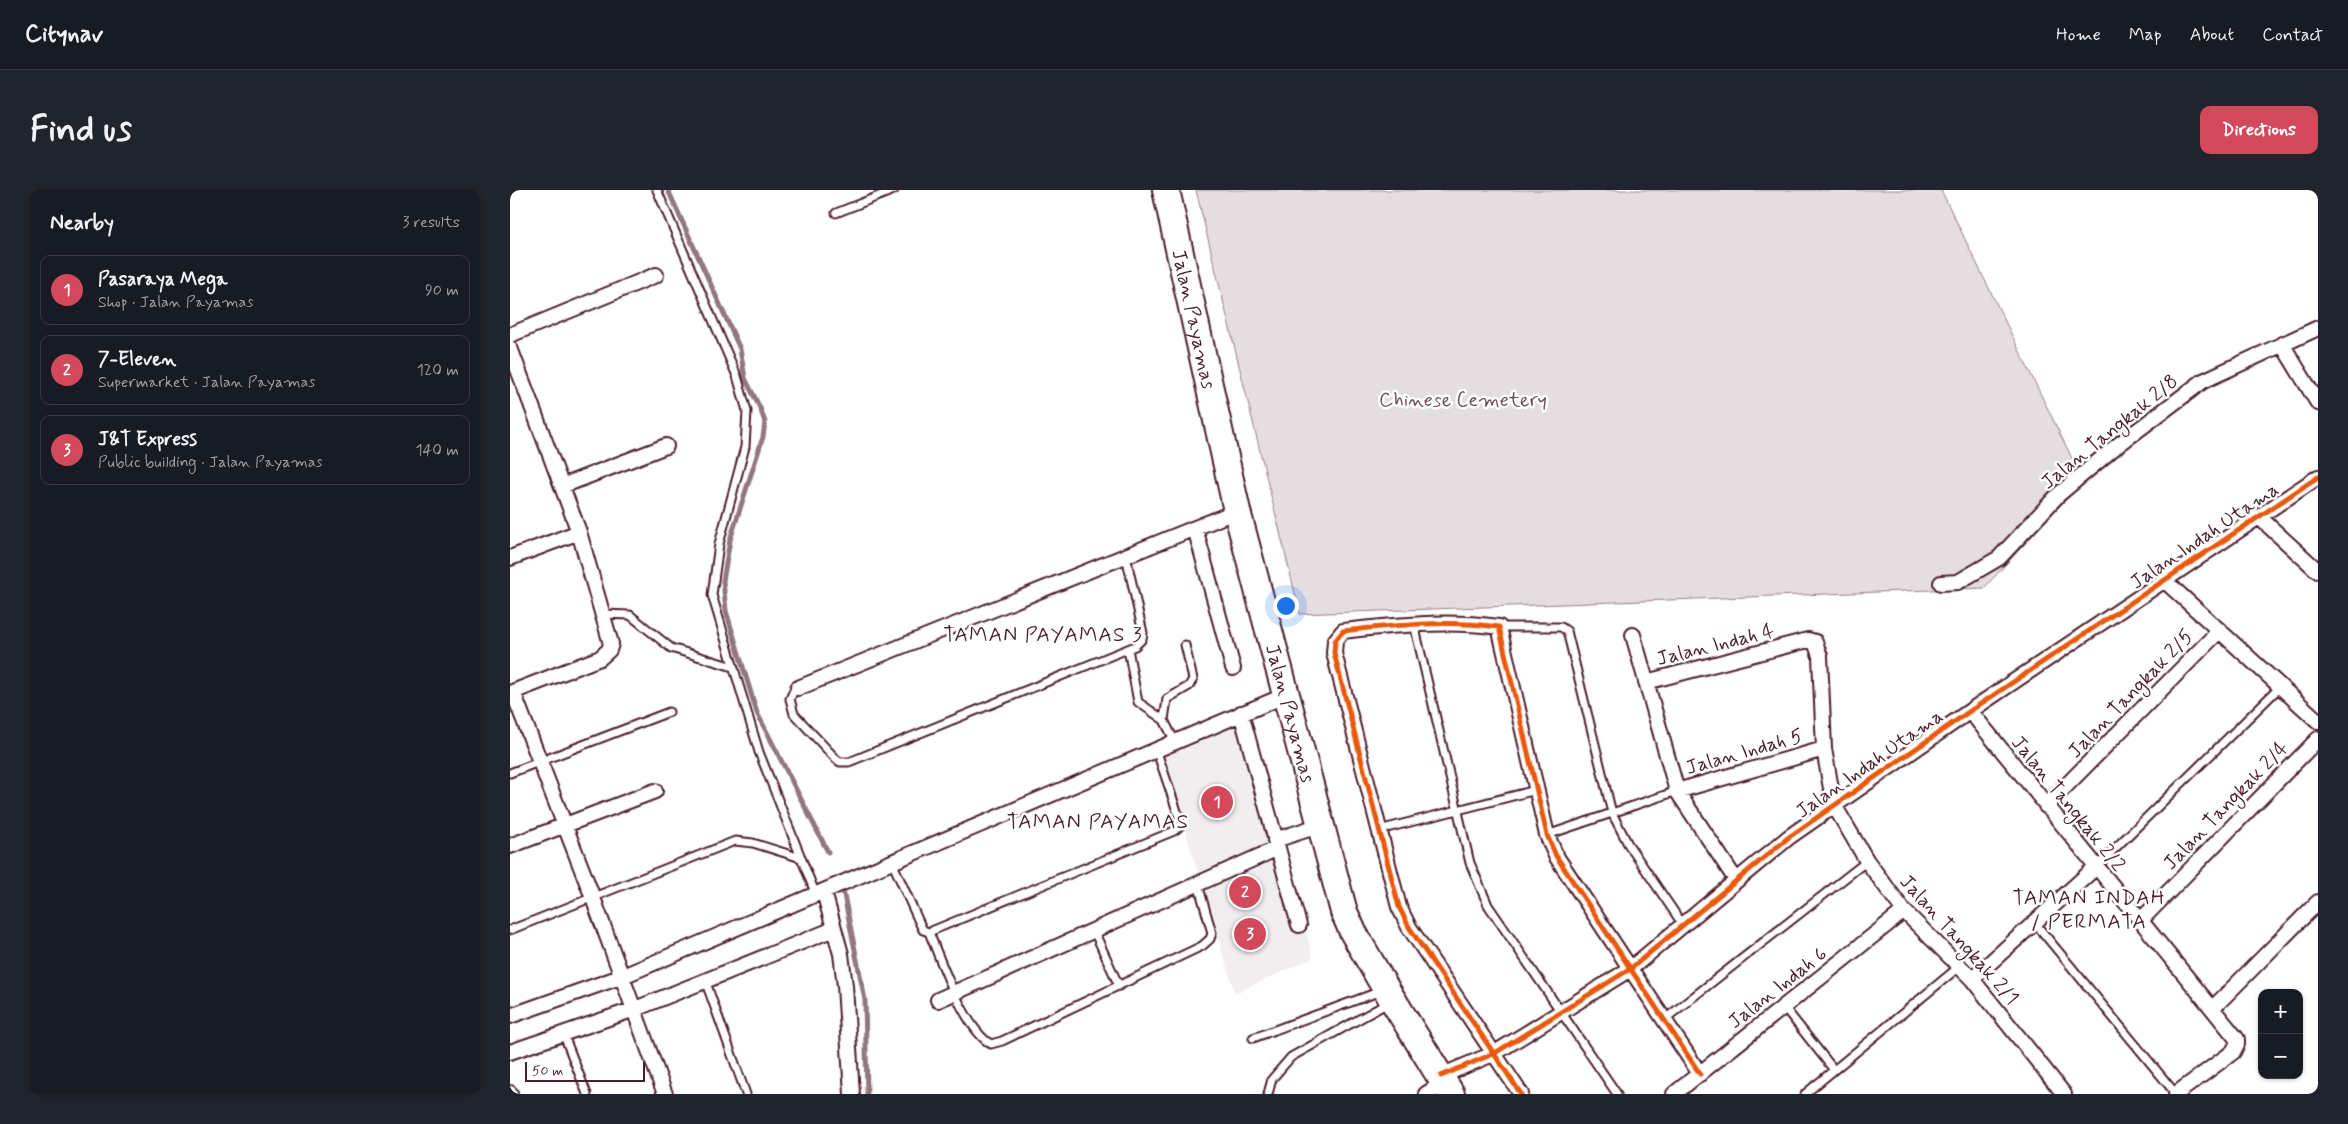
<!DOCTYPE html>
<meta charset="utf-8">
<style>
:root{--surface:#171b24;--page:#20242c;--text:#f1f3f6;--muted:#9ea1a6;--line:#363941;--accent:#d1495b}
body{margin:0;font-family:Mynerve,sans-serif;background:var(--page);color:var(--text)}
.controls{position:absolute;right:15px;bottom:15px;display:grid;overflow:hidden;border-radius:10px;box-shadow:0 1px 4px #0004}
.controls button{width:45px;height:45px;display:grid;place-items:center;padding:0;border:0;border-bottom:1px solid var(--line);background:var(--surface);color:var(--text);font:25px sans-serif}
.scale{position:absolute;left:15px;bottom:12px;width:120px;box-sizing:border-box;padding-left:5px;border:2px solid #4a1f2b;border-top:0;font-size:14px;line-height:18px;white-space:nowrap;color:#4a1f2b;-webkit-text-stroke:4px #fff;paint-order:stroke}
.you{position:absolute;left:775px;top:415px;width:18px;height:18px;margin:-12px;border:4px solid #fff;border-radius:50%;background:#1a73e8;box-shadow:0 0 0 8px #1a73e833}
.badge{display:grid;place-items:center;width:32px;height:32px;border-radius:50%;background:var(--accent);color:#fff;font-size:16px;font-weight:700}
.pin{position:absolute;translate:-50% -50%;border:2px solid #fff;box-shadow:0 1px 5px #0006}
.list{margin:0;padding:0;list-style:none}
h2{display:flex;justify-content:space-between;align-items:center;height:65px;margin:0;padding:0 20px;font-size:21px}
h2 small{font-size:16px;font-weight:400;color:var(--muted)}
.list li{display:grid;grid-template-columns:32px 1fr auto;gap:15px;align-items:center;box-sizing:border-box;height:70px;margin:0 10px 10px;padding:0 10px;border:1px solid var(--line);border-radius:10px}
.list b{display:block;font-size:19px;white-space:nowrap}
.list p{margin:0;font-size:16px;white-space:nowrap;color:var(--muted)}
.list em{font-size:16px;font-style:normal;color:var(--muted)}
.map{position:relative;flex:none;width:1808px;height:904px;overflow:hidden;border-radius:10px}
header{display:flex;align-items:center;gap:30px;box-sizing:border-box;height:70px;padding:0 25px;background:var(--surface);border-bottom:1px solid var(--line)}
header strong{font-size:24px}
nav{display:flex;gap:28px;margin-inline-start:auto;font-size:18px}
.intro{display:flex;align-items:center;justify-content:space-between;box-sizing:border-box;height:120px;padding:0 30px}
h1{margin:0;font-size:35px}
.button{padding:12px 22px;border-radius:10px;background:var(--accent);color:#fff;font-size:18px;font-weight:700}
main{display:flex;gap:30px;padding:0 30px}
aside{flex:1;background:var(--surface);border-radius:10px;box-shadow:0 1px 4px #0004}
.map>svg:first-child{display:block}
</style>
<header>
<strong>Citynav</strong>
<nav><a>Home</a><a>Map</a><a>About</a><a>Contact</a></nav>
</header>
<div class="intro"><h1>Find us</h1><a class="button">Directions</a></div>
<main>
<aside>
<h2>Nearby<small>3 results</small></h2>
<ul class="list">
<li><span class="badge">1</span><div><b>Pasaraya Mega</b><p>Shop · Jalan Payamas</p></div><em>90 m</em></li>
<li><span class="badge">2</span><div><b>7-Eleven</b><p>Supermarket · Jalan Payamas</p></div><em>120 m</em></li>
<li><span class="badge">3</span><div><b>J&amp;T Express</b><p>Public building · Jalan Payamas</p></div><em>140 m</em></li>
</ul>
</aside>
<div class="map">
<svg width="1808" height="904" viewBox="0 0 1808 904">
<rect width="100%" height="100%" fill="#fff"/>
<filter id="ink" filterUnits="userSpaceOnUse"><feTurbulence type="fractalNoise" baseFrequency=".02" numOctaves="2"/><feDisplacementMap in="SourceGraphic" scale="10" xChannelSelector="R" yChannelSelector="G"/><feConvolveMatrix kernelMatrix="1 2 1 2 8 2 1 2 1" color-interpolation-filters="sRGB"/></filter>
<g filter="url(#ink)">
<!-- built -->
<path fill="#f2eeef" d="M739,527l64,241 -78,35 -74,-241z"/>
<!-- green -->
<path fill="#e5dee0" stroke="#987e86" d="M686,0h745l142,291 -99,107 -684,26z"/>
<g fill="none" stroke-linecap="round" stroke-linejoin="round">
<!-- stream -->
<path stroke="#91787e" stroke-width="5" d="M158,0l72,159 5,29 15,30 5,14 -2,15 -33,103 -7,41 3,30 31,102 71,139
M333,700l22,110 2,94"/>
<defs>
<path id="lane" d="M147,0l80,186 10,35 -2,36 -26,97 -7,51 47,157 57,143
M326,23l58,-23
M93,424l27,1 41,33 62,19
M904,434l56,239 18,42 129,189
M989,437h62l6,4 45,182 16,31 55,81
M618,459l10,53 26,18
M288,498l-4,2 -4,9 4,15 42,45 4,3h9l286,-116 7,-7 1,-6 -17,-77
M665,552l-11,-22 3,-21 22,-13 4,-7 -8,-34
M0,583l159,-61
M869,640l157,-40
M1037,645l130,-44
M382,672l28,62 3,6 6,2 245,-101 6,-5v-6l-24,-71
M1586,677l185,-181
M1525,733l141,171
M0,740l225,-89 18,2 48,15
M584,741l25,55
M419,742c11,28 37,99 62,112l11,-3 200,-95 8,-7 2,-6 -14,-49
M195,790l41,114
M1274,817l50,63
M1155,829l202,-158
M53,843l24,61
M743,848l128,-47
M758,904l4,-15 19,-22 97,-54
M1295,904l155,-128"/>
<path id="street" d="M0,145l146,-60
M1772,154l36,59
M0,158l69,184 32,112 -2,6 -9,8 -90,35
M52,296l104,-40
M1749,327l59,54
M685,338l38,140
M0,368l69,-26
M1654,390l154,141
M1431,393l17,-1 41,-24 59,-63 56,-47 89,-67 115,-53
M1123,445l44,156 59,89
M1136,492l162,-42 7,2 5,14 4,93 10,56 33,56 37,50 68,68 92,115
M288,498l439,-177
M3,502l80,206 72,196
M1460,521l267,328v5l-4,8 -57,42
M731,523l58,212
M1167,601l147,-42
M1536,616l174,-176
M765,650l46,-15
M0,656l145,-55
M314,702l17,62 4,32 7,108
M1630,731l178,-182
M1462,789l124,-112
M428,810l340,-152
M1703,818l105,-106
M0,826l113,-40 663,-281
M0,862l125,-43 199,-80
M931,886l54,-23 135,-84 159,-132 181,-126 348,-234
M0,903v1
M916,904l18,-11
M1011,904l-112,-167 -10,-20 -65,-254 1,-12 8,-10c53,-6 103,-11 156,-4l48,208 9,21 144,218
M1164,904l230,-183"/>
<g id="highway">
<path id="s1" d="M656,0l71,321 107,401 9,20 33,57 65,105"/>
</g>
</defs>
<!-- lane casing -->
<use href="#lane" stroke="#4a1f2b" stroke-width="11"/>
<!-- street casing -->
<use href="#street" stroke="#4a1f2b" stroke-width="18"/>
<!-- highway casing -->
<use href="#highway" stroke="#4a1f2b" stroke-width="30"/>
<!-- lane -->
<use href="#lane" stroke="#fff" stroke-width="7"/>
<!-- street -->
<use href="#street" stroke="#fff" stroke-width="14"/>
<!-- highway -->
<use href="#highway" stroke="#fff" stroke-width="26"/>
<defs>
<path id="cycleway" d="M931,886l54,-23 135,-84 159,-132 181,-126 348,-234
M1011,904l-112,-167 -10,-20 -65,-254 1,-12 8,-10c53,-6 103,-11 156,-4l48,208 9,21 144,218"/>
</defs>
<!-- cycleway casing -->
<use href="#cycleway" stroke="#fff" stroke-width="8"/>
<!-- cycleway -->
<use href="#cycleway" stroke="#e8590c" stroke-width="5"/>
</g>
</g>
<g text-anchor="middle" stroke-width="5" stroke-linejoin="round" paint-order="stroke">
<!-- street labels -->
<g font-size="20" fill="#4a1f2b" stroke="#fff">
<text dy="7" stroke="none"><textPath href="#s1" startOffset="132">Jalan Payamas</textPath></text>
<text transform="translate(1599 241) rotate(-39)" y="7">Jalan Tangkak 2/8</text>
<text transform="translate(1694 345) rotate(-34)" y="7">Jalan Indah Utama</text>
<text transform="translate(1205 454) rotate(-14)" y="7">Jalan Indah 4</text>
<text transform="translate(1620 503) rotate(-46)" y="7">Jalan Tangkak 2/5</text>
<text dy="7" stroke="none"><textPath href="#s1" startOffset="538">Jalan Payamas</textPath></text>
<text transform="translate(1234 561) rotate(-16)" y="7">Jalan Indah 5</text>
<text transform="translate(1359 573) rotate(-35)" y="7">Jalan Indah Utama</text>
<text transform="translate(1559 613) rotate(51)" y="7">Jalan Tangkak 2/2</text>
<text transform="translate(1715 615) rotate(-46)" y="7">Jalan Tangkak 2/4</text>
<text transform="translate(1450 749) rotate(48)" y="7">Jalan Tangkak 2/1</text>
<text transform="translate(1267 797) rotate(-38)" y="7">Jalan Indah 6</text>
</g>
<!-- park labels -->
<g font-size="20" fill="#714f58" stroke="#fff">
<text x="953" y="216">Chinese Cemetery</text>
</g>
<!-- neighbourhood labels -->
<g font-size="21" letter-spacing="1" fill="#4a1f2b" stroke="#fff">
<text x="533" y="451">TAMAN PAYAMAS 3</text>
<text x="588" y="638">TAMAN PAYAMAS</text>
<text x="1579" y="714">TAMAN INDAH<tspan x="1579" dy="24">/ PERMATA</tspan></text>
</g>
</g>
</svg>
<div class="controls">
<button>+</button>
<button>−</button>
</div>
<div class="scale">50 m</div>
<div class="you"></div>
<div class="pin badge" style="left:707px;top:612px">1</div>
<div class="pin badge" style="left:735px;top:702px">2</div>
<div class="pin badge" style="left:740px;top:744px">3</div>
</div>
</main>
